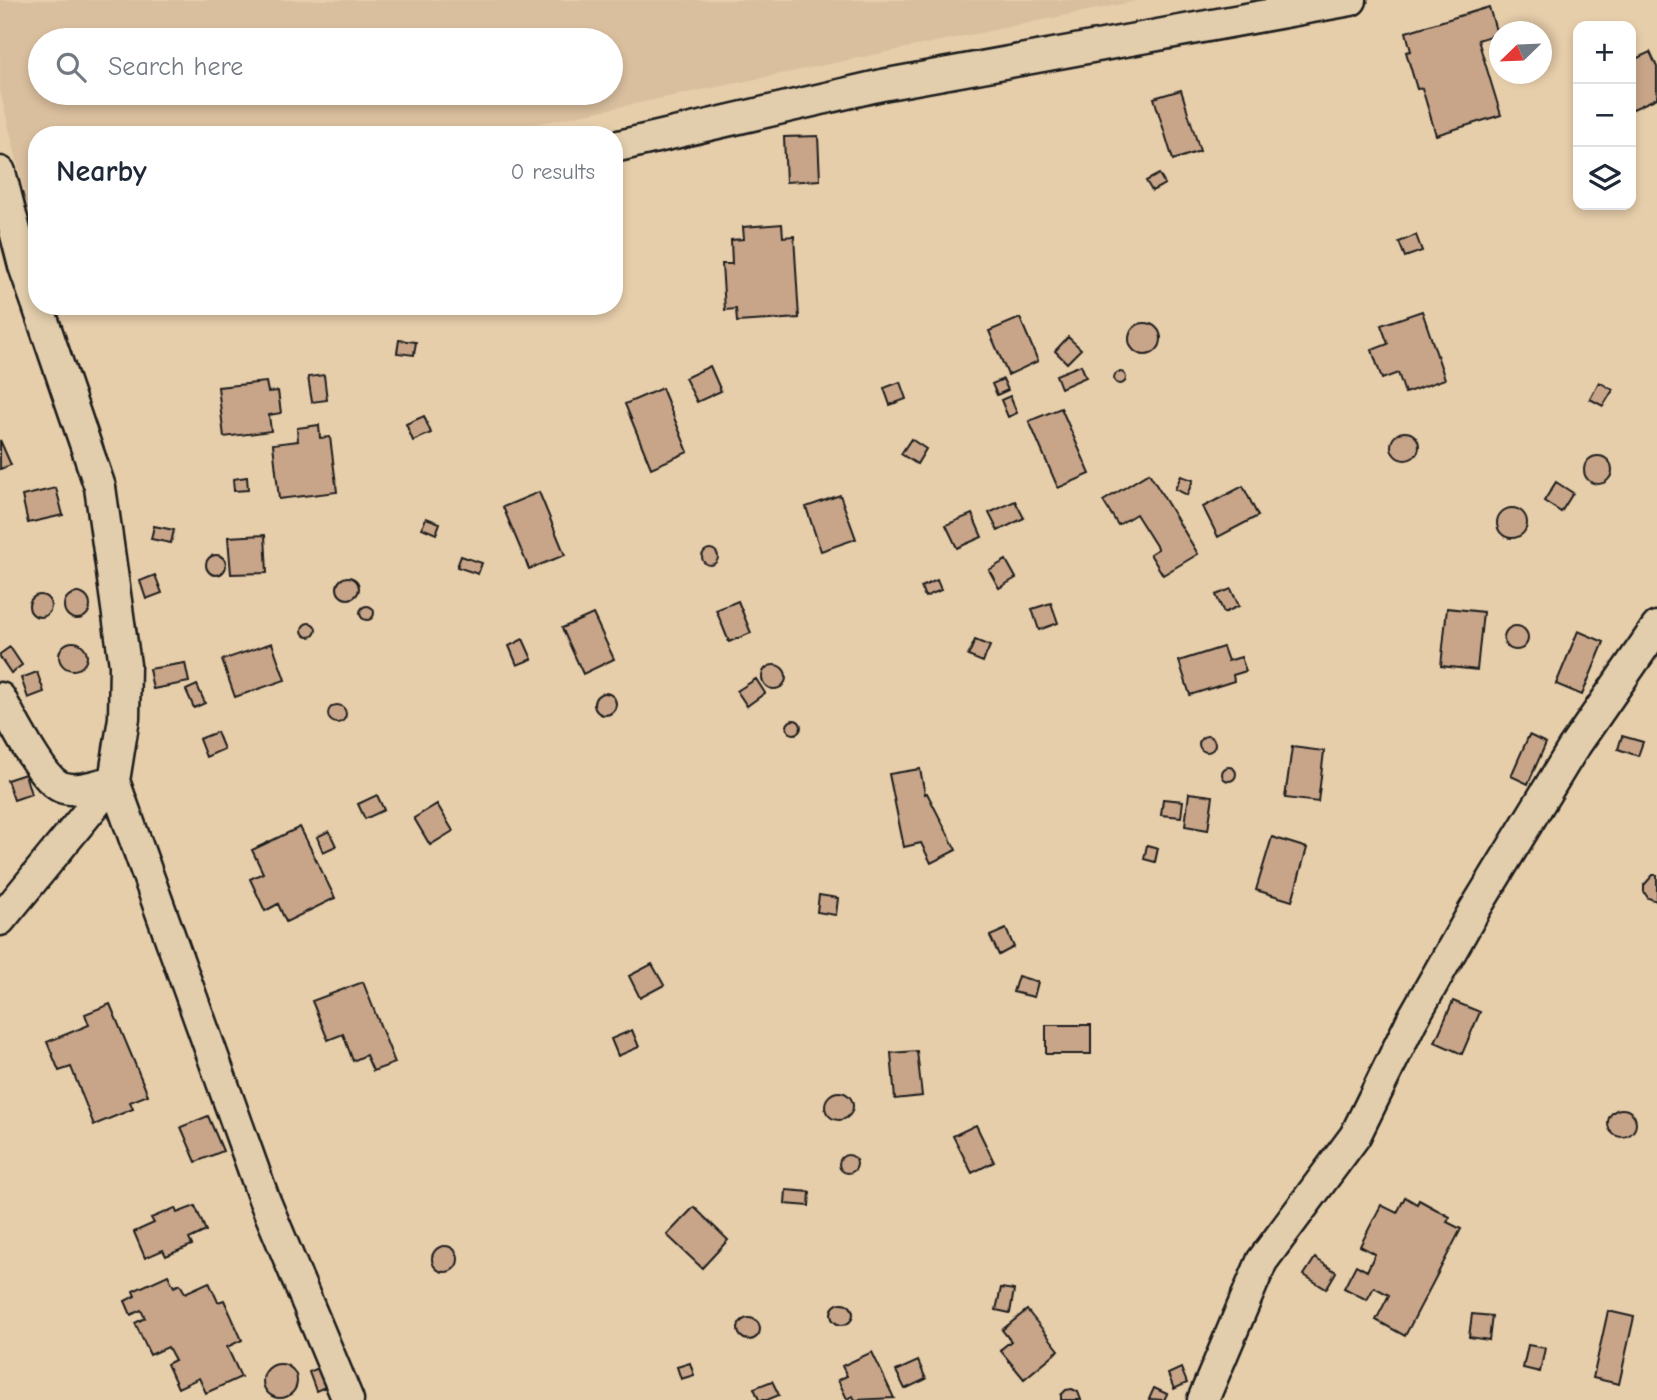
<!DOCTYPE html>
<meta charset="utf-8">
<style>
:root{--surface:#fff;--page:#f2f2f3;--text:#1f2937;--muted:#747a83;--line:#e0e1e3}
body{margin:0;font-family:"Comic Neue",sans-serif;background:var(--page);color:var(--text)}
.controls{position:absolute;right:21px;top:21px;display:grid;overflow:hidden;border-radius:14px;box-shadow:0 4px 10px #0003}
.controls button{width:63px;height:63px;display:grid;place-items:center;padding:0;border:0;border-bottom:2px solid var(--line);background:var(--surface);color:var(--text);font:35px sans-serif}
.compass{position:absolute;left:1489px;top:21px;width:63px;height:63px;border-radius:50%;background:var(--surface);box-shadow:0 4px 10px #0003;rotate:247deg}
.list{margin:0;padding:0;list-style:none}
h2{display:flex;justify-content:space-between;align-items:center;height:91px;margin:0;padding:0 28px;font-size:30px}
h2 small{font-size:23px;font-weight:400;color:var(--muted)}
.icon{flex:none;width:38px;height:38px;fill:none;stroke:currentColor;stroke-width:2;stroke-linecap:round;stroke-linejoin:round}
.map{position:relative;flex:none;width:1657px;height:1400px;overflow:hidden}
.search{position:absolute;background:var(--surface);box-shadow:0 4px 10px #0003;left:28px;top:28px;width:595px;height:77px;display:flex;align-items:center;gap:18px;box-sizing:border-box;padding:0 24px;border-radius:38px;color:var(--muted);font-size:26px}
.panel{position:absolute;background:var(--surface);box-shadow:0 4px 10px #0003;left:28px;top:126px;width:595px;height:189px;border-radius:28px}
.map>svg:first-child{display:block}
</style>
<div class="map">
<svg width="1657" height="1400" viewBox="0 0 1657 1400">
<rect width="100%" height="100%" fill="#e7ceab"/>
<filter id="ink" filterUnits="userSpaceOnUse"><feTurbulence type="fractalNoise" baseFrequency=".0143" numOctaves="2"/><feDisplacementMap in="SourceGraphic" scale="14" xChannelSelector="R" yChannelSelector="G"/><feConvolveMatrix kernelMatrix="1 2 1 2 8 2 1 2 1" color-interpolation-filters="sRGB"/></filter>
<g filter="url(#ink)">
<!-- built -->
<path fill="#dabf9e" fill-rule="evenodd" d="M0,0h1141l-658,135h-446v91l-4,1 -33,-136zM40,40h571v53h-571z"/>
<!-- building -->
<path fill="#c8a589" stroke="#1c1c1c" stroke-width="2" d="M1489,7l8,27 -19,6 23,75 -65,20 -14,-47 -5,1 -11,-37 5,-1 -5,-19z
M1650,52l7,15v31l-26,12v-49z
M1181,90l19,61 -27,9 -19,-62z
M818,136l2,44 -34,2 -2,-45z
M1159,174l6,10 -13,7 -6,-10z
M782,224l1,13 11,-1 5,82 -62,4 -1,-13 -11,1 -3,-46h10l-1,-24 13,-1 -1,-12z
M1416,235l6,16 -17,6 -6,-15z
M1422,311l23,68 -40,14 -7,-20 -16,6 -10,-29 16,-6 -7,-19z
M1020,318l18,43 -30,14 -19,-44z
M1129 339a16 16 0 1 1 32 0a16 16 0 1 1-32 0Z
M1068,337l13,12 -14,14 -12,-12z
M399,340l17,2 -2,13 -17,-2z
M1081,365l5,12 -25,11 -5,-13z
M710,366l11,25 -24,11 -12,-24z
M1114 378a6 6 0 1 1 12 0a6 6 0 1 1-12 0Z
M324,375l3,25 -15,2 -4,-25z
M1003,379l5,11 -11,5 -5,-11z
M266,382l2,10 10,-1 3,22 -12,2 2,16 -47,6 -6,-50z
M900,382l6,17 -16,6 -6,-17z
M1599,382l14,8 -10,16 -13,-7z
M662,388l26,64 -37,16 -26,-64z
M1010,396l7,17 -9,4 -7,-17z
M1061,408l29,66 -32,14 -29,-67z
M424,416l7,17 -18,8 -7,-17z
M319,425l1,13 10,-1 7,55 -58,7 -6,-55 25,-3 -1,-13z
M1391 446a14 14 0 1 1 28 0a14 14 0 1 1-28 0Z
M911,439l15,10 -9,15 -16,-10z
M0,440l11,25 -11,4z
M1584 470a14 14 0 1 1 28 0a14 14 0 1 1-28 0Z
M1149,473l49,81 -35,21 -13,-21 8,-5 -22,-35 -18,11 -15,-24z
M1181,476l12,4 -6,15 -12,-6z
M247,477l1,13 -14,1 -1,-12z
M1556,482l17,11 -12,19 -17,-11z
M1243,486l15,30 -40,21 -15,-30z
M56,488l7,27 -35,8 -6,-27z
M539,492l26,63 -36,14 -26,-62z
M840,495l16,44 -35,12 -15,-44z
M1015,501l9,17 -26,13 -9,-18z
M1497 523a15 15 0 1 1 30 0a15 15 0 1 1-30 0Z
M972,514l10,23 -25,11 -11,-23z
M426,518l14,5 -4,11 -14,-6z
M154,526l20,4 -3,13 -20,-4z
M265,535l2,38 -36,1 -3,-37z
M702 557a8 8 0 1 1 16 0a8 8 0 1 1-16 0Z
M206 565a10 10 0 1 1 20 0a10 10 0 1 1-20 0Z
M461,556l21,7 -4,11 -21,-7z
M1006,560l10,18 -17,10 -10,-18z
M155,575l7,18 -16,6 -6,-18z
M337 588a11 11 0 1 1 22 0a11 11 0 1 1-22 0Z
M937,580l4,10 -16,7 -4,-10z
M1231,589l8,17 -15,7 -8,-18z
M64 606a13 13 0 1 1 26 0a13 13 0 1 1-26 0Z
M29 606a11 11 0 1 1 22 0a11 11 0 1 1-22 0Z
M738,601l13,32 -22,9 -13,-32z
M1051,603l7,20 -19,7 -7,-21z
M360 613a7 7 0 1 1 14 0a7 7 0 1 1-14 0Z
M1447,608l36,4 -6,58 -36,-4z
M593,614l21,45 -31,15 -21,-46z
M302 630a7 7 0 1 1 14 0a7 7 0 1 1-14 0Z
M1504 638a12 12 0 1 1 24 0a12 12 0 1 1-24 0Z
M1578,631l26,11 -22,53 -26,-11z
M523,639l9,20 -15,6 -8,-19z
M975,640l15,6 -7,16 -15,-6z
M59 656a14 14 0 1 1 28 0a14 14 0 1 1-28 0Z
M272,643l13,37 -50,17 -13,-37z
M10,647l12,18 -11,8 -11,-16v-3z
M1223,647l5,14 13,-4 5,14 -13,4 1,6 -44,14 -11,-34z
M185,663l4,19 -36,7 -4,-20z
M762 677a12 12 0 1 1 24 0a12 12 0 1 1-24 0Z
M37,672l7,20 -16,6 -7,-20z
M756,679l9,14 -18,13 -10,-15z
M197,685l8,18 -11,5 -8,-18z
M594 704a11 11 0 1 1 22 0a11 11 0 1 1-22 0Z
M328 714a9 9 0 1 1 18 0a9 9 0 1 1-18 0Z
M787 727a7 7 0 1 1 14 0a7 7 0 1 1-14 0Z
M217,732l7,17 -18,8 -7,-18z
M1529,735l17,8 -18,41 -17,-8z
M1622,736l21,6 -5,14 -20,-7z
M1199 744a8 8 0 1 1 16 0a8 8 0 1 1-16 0Z
M1292,747l32,4 -6,51 -33,-4z
M1222 774a7 7 0 1 1 14 0a7 7 0 1 1-14 0Z
M920,769l5,25 2,-1 29,57 -25,13 -10,-20 -17,4 -15,-73z
M25,774l6,20 -17,6 -7,-20z
M1189,793l24,3 -5,34 -23,-4z
M377,795l7,15 -19,9 -7,-15z
M1163,799l20,2 -2,16 -20,-2z
M437,804l16,27 -23,14 -16,-27z
M300,827l35,71 -49,24 -8,-18 -13,7 -15,-32 13,-6 -11,-23z
M329,831l7,15 -13,6 -6,-15z
M1272,837l35,11 -15,53 -36,-11z
M1147,845l11,3 -3,14 -11,-3z
M1653,875h4v26l-9,-3 -4,-6v-7z
M819,895l19,3 -2,17 -19,-3z
M1006,929l8,18 -15,8 -9,-19z
M652,964l12,21 -24,13 -11,-22z
M1018,976l20,6 -4,15 -21,-5z
M363,982l32,81 -22,8 -7,-16 -13,6 -10,-27 -15,6 -16,-39z
M1453,1001l27,11 -18,42 -27,-12z
M110,1004l38,91 -18,7 3,7 -39,16 -23,-58 -12,4 -12,-29 42,-17 -4,-11z
M1046,1025h45v29h-45z
M632,1030l7,17 -21,9 -7,-17z
M917,1051l5,45 -27,3 -4,-46z
M825 1106a14 14 0 1 1 28 0a14 14 0 1 1-28 0Z
M1608 1123a14 14 0 1 1 28 0a14 14 0 1 1-28 0Z
M208,1116l15,35 -27,11 -15,-35z
M976,1125l18,37 -22,11 -19,-37z
M839 1164a9 9 0 1 1 18 0a9 9 0 1 1-18 0Z
M786,1190l24,2 -1,14 -24,-2z
M1405,1197l12,7 2,-4 31,17 -3,5 14,7 -56,107 -29,-16 13,-25 -15,-8 -7,13 -23,-12 12,-23 11,6 8,-17 -15,-8 21,-41 16,8z
M195,1206l11,25 -17,8 3,6 -26,11 -3,-6 -18,8 -11,-26 20,-9 -3,-5 24,-10 2,5z
M694,1207l34,33 -26,28 -35,-33z
M432 1259a13 13 0 1 1 26 0a13 13 0 1 1-26 0Z
M1315,1258l21,14 -10,17 -22,-14z
M168,1275l6,12 6,-3 5,9 24,-11 9,20 6,-2 18,40 -15,7 14,30 -35,16 -7,-15 -21,10 -11,-24 8,-4 -7,-13 -18,8 -15,-32 10,-5 -4,-8 -10,5 -6,-14 10,-5 -2,-5z
M1001,1288l13,2 -4,23 -14,-3z
M831 1314a11 11 0 1 1 22 0a11 11 0 1 1-22 0Z
M1027,1310l32,40 -35,29 -24,-29 11,-9 -9,-11z
M1608,1311l26,6 -15,67 -26,-6z
M1472,1314l20,2 -3,24 -20,-3z
M738 1329a11 11 0 1 1 22 0a11 11 0 1 1-22 0Z
M1528,1345l17,3 -5,24 -17,-4z
M872,1352l22,46 -39,2 -2,-4 -6,3 -9,-19 9,-4 -5,-10z
M918,1361l8,18 -21,10 -9,-18z
M690,1363l4,12 -13,4 -4,-12z
M263 1381a17 17 0 1 1 34 0a17 17 0 1 1-34 0Z
M323,1366l7,19 -14,6 -7,-19z
M1181,1368l6,15 -13,6 -6,-15z
M772,1381l7,14 -12,5h-8l-5,-12z
M1154,1388l13,6 -3,6 -15,-1z
M1072,1389l6,3 3,8h-20v-5l5,-5z"/>
<g fill="none" stroke-linecap="round" stroke-linejoin="round">
<defs>
<path id="minor" d="M614,147l268,-62 469,-85
M0,172l24,94 13,37
M38,306l62,181 25,178 -1,53 -10,63 150,418 84,201
M0,698c11,19 41,81 61,89 16,6 37,-2 53,-6
M0,920l114,-139
M1203,1400l59,-139 93,-125 57,-116 63,-111 97,-159 85,-123"/>
</defs>
<!-- minor casing -->
<use href="#minor" stroke="#1c1c1c" stroke-width="35"/>
<!-- minor -->
<use href="#minor" stroke="#e2ceac" stroke-width="30"/>
</g>
</g>
</svg>
<div class="controls">
<button>+</button>
<button>−</button>
<button><svg class="icon" aria-label="layers" viewBox="0 0 24 24"><path d="M12 4l9 5-9 5-9-5zM3 14l9 5 9-5"/></svg></button>
</div>
<svg class="compass" viewBox="-18 -18 36 36"><path d="M0-13l5 13h-10z" fill="#e53935"/><path d="M0 13l5-13h-10z" fill="#747a83"/></svg>
<div class="search"><svg class="icon" aria-label="search" viewBox="0 0 24 24"><circle cx="10" cy="10" r="6"/><path d="M15 15l6 6"/></svg>Search here</div>
<section class="panel">
<h2>Nearby<small>0 results</small></h2>
<ul class="list">
</ul>
</section>
</div>
